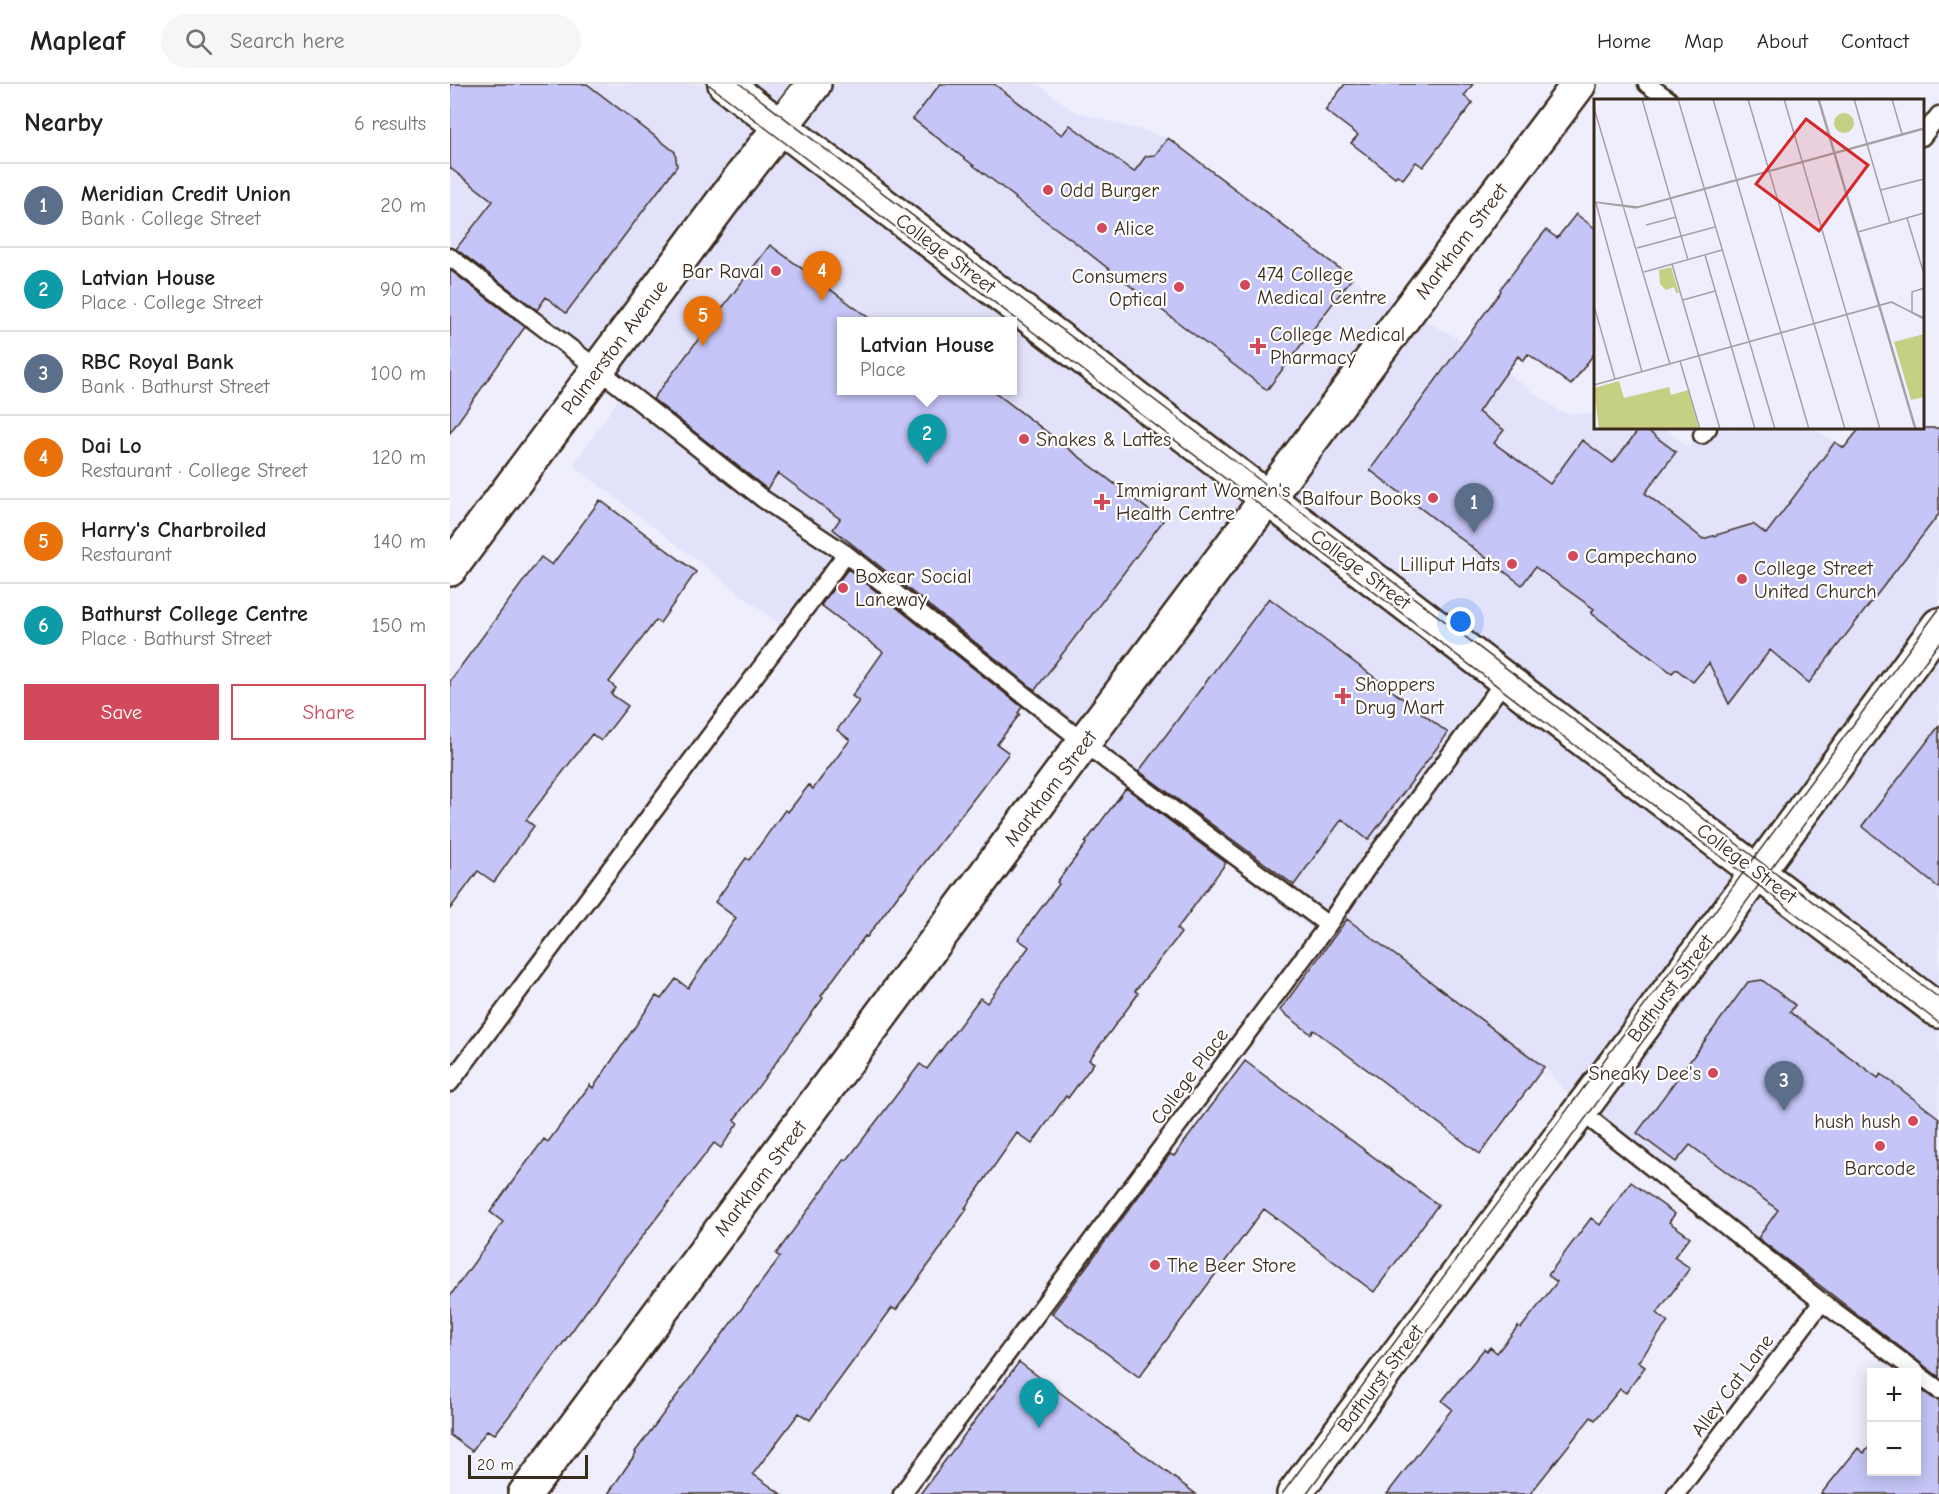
<!DOCTYPE html>
<meta charset="utf-8">
<style>
:root{--surface:#fff;--page:#f6f6f6;--text:#202124;--muted:#757577;--line:#e0e0e0;--accent:#d1495b}
body{margin:0;font-family:"Comic Neue",sans-serif;background:var(--page);color:var(--text)}
.controls{position:absolute;right:18px;bottom:18px;display:grid;overflow:hidden;border-radius:0px;box-shadow:0 3px 15px #0003}
.controls button{width:54px;height:54px;display:grid;place-items:center;padding:0;border:0;border-bottom:2px solid var(--line);background:var(--surface);color:var(--text);font:30px sans-serif}
.scale{position:absolute;left:18px;bottom:15px;width:120px;box-sizing:border-box;padding-left:6px;border:3px solid #3b2a1e;border-top:0;font-size:16px;line-height:21px;white-space:nowrap;color:#3b2a1e;-webkit-text-stroke:4px #fff;paint-order:stroke}
.you{position:absolute;left:1011px;top:538px;width:21px;height:21px;margin:-15px;border:4px solid #fff;border-radius:50%;background:#1a73e8;box-shadow:0 0 0 9px #1a73e833}
.badge{display:grid;place-items:center;width:39px;height:39px;border-radius:50%;background:var(--accent);color:#fff;font-size:20px;font-weight:700}
.pin{position:absolute;translate:-50% -50px;filter:drop-shadow(0 2px 3px #0008)}
.pin::after{content:'';position:absolute;top:32px;width:21px;height:18px;background:inherit;clip-path:polygon(0 0,100% 0,50% 100%)}
.popup{position:absolute;left:387px;top:233px;width:180px;height:78px;box-sizing:border-box;display:grid;place-content:center;border-radius:0px;background:var(--surface);filter:drop-shadow(0 2px 4px #0005);font-size:20px;white-space:nowrap;color:var(--muted)}
.popup b{font-size:22px;color:var(--text)}
.popup::after{content:'';position:absolute;left:50%;top:100%;margin-left:-12px;border:12px solid transparent;border-top-color:var(--surface)}
.list{margin:0;padding:0;list-style:none}
h2{display:flex;justify-content:space-between;align-items:center;height:78px;margin:0;padding:0 24px;font-size:26px}
h2 small{font-size:20px;font-weight:400;color:var(--muted)}
.list li{display:grid;grid-template-columns:39px 1fr auto;gap:18px;align-items:center;box-sizing:border-box;height:84px;padding:0 24px;border-top:2px solid var(--line)}
.list b{display:block;font-size:22px;white-space:nowrap}
.list p{margin:0;font-size:20px;white-space:nowrap;color:var(--muted)}
.list em{font-size:20px;font-style:normal;color:var(--muted)}
.actions{display:flex;gap:12px;padding:18px 24px}
.actions a{flex:1;padding:14px 0;border:2px solid var(--accent);border-radius:0px;text-align:center;font-size:21px;color:var(--accent)}
.actions .main{background:var(--accent);color:#fff}
.icon{flex:none;width:33px;height:33px;fill:none;stroke:currentColor;stroke-width:2;stroke-linecap:round;stroke-linejoin:round}
.map{position:relative;flex:none;width:1489px;height:1410px;overflow:hidden}
header{display:flex;align-items:center;gap:36px;box-sizing:border-box;height:84px;padding:0 30px;background:var(--surface);border-bottom:2px solid var(--line)}
header strong{font-size:28px}
nav{display:flex;gap:33px;margin-inline-start:auto;font-size:21px}
.search{width:420px;height:54px;background:var(--page);display:flex;align-items:center;gap:15px;box-sizing:border-box;padding:0 21px;border-radius:33px;color:var(--muted);font-size:22px}
main{display:flex}
aside{flex:1;background:var(--surface)}
.map>svg:first-child{display:block}
</style>
<header>
<strong>Mapleaf</strong>
<div class="search"><svg class="icon" aria-label="search" viewBox="0 0 24 24"><circle cx="10" cy="10" r="6"/><path d="M15 15l6 6"/></svg>Search here</div>
<nav><a>Home</a><a>Map</a><a>About</a><a>Contact</a></nav>
</header>
<main>
<aside>
<h2>Nearby<small>6 results</small></h2>
<ul class="list">
<li><span class="badge" style="background:#5c6f8a">1</span><div><b>Meridian Credit Union</b><p>Bank · College Street</p></div><em>20 m</em></li>
<li><span class="badge" style="background:#0f9aa8">2</span><div><b>Latvian House</b><p>Place · College Street</p></div><em>90 m</em></li>
<li><span class="badge" style="background:#5c6f8a">3</span><div><b>RBC Royal Bank</b><p>Bank · Bathurst Street</p></div><em>100 m</em></li>
<li><span class="badge" style="background:#e8710a">4</span><div><b>Dai Lo</b><p>Restaurant · College Street</p></div><em>120 m</em></li>
<li><span class="badge" style="background:#e8710a">5</span><div><b>Harry's Charbroiled</b><p>Restaurant</p></div><em>140 m</em></li>
<li><span class="badge" style="background:#0f9aa8">6</span><div><b>Bathurst College Centre</b><p>Place · Bathurst Street</p></div><em>150 m</em></li>
</ul>
<div class="actions"><a class="main">Save</a><a>Share</a></div>
</aside>
<div class="map">
<svg width="1489" height="1410" viewBox="0 0 1489 1410">
<rect width="100%" height="100%" fill="#eeeefd"/>
<filter id="ink" filterUnits="userSpaceOnUse"><feTurbulence type="fractalNoise" baseFrequency=".0167" numOctaves="2"/><feDisplacementMap in="SourceGraphic" scale="12" xChannelSelector="R" yChannelSelector="G"/><feConvolveMatrix kernelMatrix="1 2 1 2 8 2 1 2 1" color-interpolation-filters="sRGB"/></filter>
<g filter="url(#ink)">
<!-- built -->
<path fill="#e2e2fb" fill-rule="evenodd" d="M0,0h588l35,27 95,27 184,140 113,65 97,70 33,1 1,14h67l26,19 16,-19h108l22,14 100,77 4,12v872l-22,-17 -1,-14h-16l-278,-216 -78,-89 -197,-147 -21,20 -494,-383 -50,69 -209,-161 53,-76 -176,-134zM392,238h170v68h-170z"/>
<!-- building -->
<path fill="#c5c5f7" stroke="#3b2a1e" stroke-width="1.5" d="M0,0h137l88,68 2,14 -111,147 -20,-16 -9,13 -81,-61 37,-48 -43,-33z
M490,0h54l68,51 8,-10 64,47 12,-16 9,-1 13,-17 184,140 -85,112 -129,-98 -66,-52 -57,-41 1,-1 -103,-79z
M895,0h128l-9,12 9,7 -50,64 -7,-5 -13,17 -6,-4 -2,2 -44,-34 7,-8 -33,-25z
M1126,130l20,15v122l-25,34 -43,-31 -5,7 -5,-5 -40,56 26,18 -10,13 56,41 32,-44 31,23 27,-35h4l32,24 -31,41 58,46 50,-15 13,10 69,-92 9,6 16,-20h79v86l-130,169 -39,-33 -41,54 -20,-41 -16,19 -17,-13 -4,4 -81,-60 3,-4 -59,-42 -13,18 -152,-115 131,-179 -1,-2 46,-59 11,8z
M320,161l103,76h-31v69h150l171,131 -128,169 -202,-161 7,-10 -62,-46 -11,16 -114,-90z
M0,186l75,57 -75,106z
M150,416l96,72 -36,51 -4,-3 -47,62 7,6 -5,6 17,12 -27,35 -9,-7 -66,86 8,6 -40,56 -16,-11 -28,38v-228l91,-124 11,8z
M398,485l174,138 -4,6 2,1 -23,30 12,9 -107,139 -1,-1 -34,46 -2,-1 -44,60 2,2 -89,122 4,3 -17,25 -7,-5 -103,134 -87,120 -29,37 -8,-4 -15,21 -22,-16v-139l53,-74 -13,-10 54,-73 4,3 42,-57 3,3 63,-92 5,3 15,-20 12,9 48,-70 -21,-16 31,-44 3,2 36,-50 3,2 21,-27 4,4 37,-49 -13,-10 22,-29 -7,-5 31,-44 -62,-47z
M819,514l179,135 -80,107 -26,-21 -48,66 -155,-114z
M1489,642v162l-77,-62z
M676,704l100,75 -49,66 4,4 -46,58 3,2 -2,4 -47,63 5,3 -26,35 -2,-2 -34,48 -15,-11 -52,75 2,1 -25,35 1,1 -47,65 -4,-2 -82,112 -11,-7 -46,61 28,20h-173l28,-41 -1,-1 145,-195 -4,-3 69,-95 2,1 73,-96 7,5 53,-71 7,5 42,-56 -11,-8 41,-55 -2,-2 29,-38 -1,-1z
M897,835l197,148 -64,87 -166,-124 -3,4 -31,-24z
M1312,896l33,25 -5,7 88,66 3,-4 58,44v259l-181,-139 20,-28 -88,-65 -14,17 -39,-29 111,-151z
M795,977l193,144 -64,87 -110,-83 -125,168 -87,-64 118,-159 4,2z
M1181,1098l44,32 -6,8 21,15 -16,20 16,11 -33,45 11,9 -30,40 7,5 -19,26 -6,-4 -25,31 -4,-3 -61,77h-143l65,-85 -10,-8 42,-52 3,2 3,-4 7,6 21,-27 3,2 36,-46 -9,-7 43,-57 9,7z
M569,1278l177,132h-276z
M1467,1303l16,11 6,2v94h-118l37,-46 6,5 8,-9v28h45z"/>
<g fill="none" stroke-linecap="round" stroke-linejoin="round">
<defs>
<path id="lane" d="M1197,0l22,16
M1472,53l17,-22
M0,173l148,112 165,130 83,55 260,206 222,165
M1252,351l6,-7
M0,999l396,-529
M1129,1026l243,192 94,70
M1466,1289l23,17
M452,1410l426,-569 39,-57 138,-188
M1226,1410l146,-192"/>
<path id="street" d="M0,485l288,-388 76,-97
M75,1410l559,-752 495,-658"/>
<path id="secondary" d="M275,0l1214,927
M844,1410c215,-289 433,-577 645,-869"/>
</defs>
<!-- lane casing -->
<use href="#lane" stroke="#3b2a1e" stroke-width="21"/>
<!-- street casing -->
<use href="#street" stroke="#3b2a1e" stroke-width="38"/>
<!-- secondary casing -->
<use href="#secondary" stroke="#3b2a1e" stroke-width="38"/>
<!-- lane -->
<use href="#lane" stroke="#fff" stroke-width="16"/>
<!-- street -->
<use href="#street" stroke="#fff" stroke-width="33"/>
<!-- secondary -->
<use href="#secondary" stroke="#fff" stroke-width="33"/>
<!-- tram -->
<path stroke="#3b2a1e" stroke-width="1.5" d="M258,0l1231,939
M290,0l1199,914
M832,1410l657,-885
M856,1410l633,-851"/>
</g>
</g>
<!-- markers -->
<g fill="#d1495b" stroke="#fff" stroke-width="2">
<circle cx="598" cy="106" r="6"/>
<circle cx="652" cy="144" r="6"/>
<circle cx="326" cy="187" r="6"/>
<circle cx="795" cy="201" r="6"/>
<circle cx="729" cy="203" r="6"/>
<path d="M805 253h6v6h6v6h-6v6h-6v-6h-6v-6h6z"/>
<circle cx="574" cy="355" r="6"/>
<circle cx="983" cy="414" r="6"/>
<path d="M649 409h6v6h6v6h-6v6h-6v-6h-6v-6h6z"/>
<circle cx="1123" cy="472" r="6"/>
<circle cx="1062" cy="480" r="6"/>
<circle cx="1292" cy="495" r="6"/>
<circle cx="393" cy="504" r="6"/>
<path d="M890 603h6v6h6v6h-6v6h-6v-6h-6v-6h6z"/>
<circle cx="1263" cy="989" r="6"/>
<circle cx="1463" cy="1037" r="6"/>
<circle cx="1430" cy="1062" r="6"/>
<circle cx="705" cy="1181" r="6"/>
</g>
<g text-anchor="middle" stroke-width="4.5" stroke-linejoin="round" paint-order="stroke">
<!-- poi labels -->
<g font-size="20" fill="#3b2a1e" stroke="#fff" text-anchor="start">
<text x="610" y="113">Odd Burger</text>
<text x="664" y="151">Alice</text>
<text x="314" y="194" text-anchor="end">Bar Raval</text>
<text x="807" y="197">474 College<tspan x="807" dy="23">Medical Centre</tspan></text>
<text x="717" y="199" text-anchor="end">Consumers<tspan x="717" dy="23">Optical</tspan></text>
<text x="820" y="257">College Medical<tspan x="820" dy="23">Pharmacy</tspan></text>
<text x="586" y="362">Snakes &amp; Lattes</text>
<text x="666" y="413">Immigrant Women's<tspan x="666" dy="23">Health Centre</tspan></text>
<text x="971" y="421" text-anchor="end">Balfour Books</text>
<text x="1135" y="479">Campechano</text>
<text x="1050" y="487" text-anchor="end">Lilliput Hats</text>
<text x="1304" y="491">College Street<tspan x="1304" dy="23">United Church</tspan></text>
<text x="405" y="499">Boxcar Social<tspan x="405" dy="23">Laneway</tspan></text>
<text x="905" y="607">Shoppers<tspan x="905" dy="23">Drug Mart</tspan></text>
<text x="1251" y="996" text-anchor="end">Sneaky Dee's</text>
<text x="1451" y="1044" text-anchor="end">hush hush</text>
<text x="1430" y="1091" text-anchor="middle">Barcode</text>
<text x="717" y="1188">The Beer Store</text>
</g>
<!-- street labels -->
<g font-size="20" fill="#3b2a1e" stroke="#fff">
<text transform="translate(1011 157) rotate(-53)" y="7">Markham Street</text>
<text transform="translate(496 169) rotate(37)" y="7">College Street</text>
<text transform="translate(164 263) rotate(-53)" y="7">Palmerston Avenue</text>
<text transform="translate(911 485) rotate(37)" y="7">College Street</text>
<text transform="translate(600 704) rotate(-53)" y="7">Markham Street</text>
<text transform="translate(1297 779) rotate(37)" y="7">College Street</text>
<text transform="translate(1220 904) rotate(-53)" y="7">Bathurst Street</text>
<text transform="translate(739 992) rotate(-53)" y="7">College Place</text>
<text transform="translate(310 1094) rotate(-53)" y="7">Markham Street</text>
<text transform="translate(930 1294) rotate(-53)" y="7">Bathurst Street</text>
<text transform="translate(1282 1301) rotate(-53)" y="7">Alley Cat Lane</text>
</g>
</g>
<!-- overview -->
<g transform="translate(1144 15)">
<rect width="330" height="330" fill="#eeeefd"/>
<path d="M240 24a10 10 0 1 1 20 0a10 10 0 1 1-20 0ZM77,168l8,26h-3l-2,-6 -8,3 -6,-6 -1,-14zM330,235v63l-13,3 -17,-58zM25,282l5,17 45,-11 2,8 17,-5 11,39h-100l-5,-41z" fill="#c5d083"/>
<path fill="none" stroke="#a6a0a4" stroke-width="1.5" d="M48,0l46,161M84,0l97,330M119,0l96,330M154,0l97,330M190,0l96,330M224,0l97,330M225,0l97,330M260,0l36,124M298,0l10,35M0,9l76,256M287,91l43,-11M0,103l42,6 288,-79M0,103l44,5 286,-79M2,104l46,169M313,119l17,56M52,126l30,-8M264,133l66,-19M43,149l78,-21M111,156l50,174M78,165l48,165M50,173l78,-22M89,201l32,-9M0,207l21,73M318,212v-19l12,-4M86,262l20,68M0,286l298,-83 32,17M0,286l297,-83 33,16"/>
<path fill="#d62828" fill-opacity="0.15" stroke="#d62828" stroke-width="3" d="M212,20l62,46 -49,66 -63,-47z"/>
<rect width="330" height="330" fill="none" stroke="#3b2a1e" stroke-width="3"/>
</g>
</svg>
<div class="controls">
<button>+</button>
<button>−</button>
</div>
<div class="scale">20 m</div>
<div class="you"></div>
<div class="pin badge" style="left:1024px;top:449px;background:#5c6f8a">1</div>
<div class="pin badge" style="left:477px;top:380px;background:#0f9aa8">2</div>
<div class="popup"><b>Latvian House</b>Place</div>
<div class="pin badge" style="left:1334px;top:1027px;background:#5c6f8a">3</div>
<div class="pin badge" style="left:372px;top:217px;background:#e8710a">4</div>
<div class="pin badge" style="left:253px;top:262px;background:#e8710a">5</div>
<div class="pin badge" style="left:589px;top:1344px;background:#0f9aa8">6</div>
</div>
</main>
